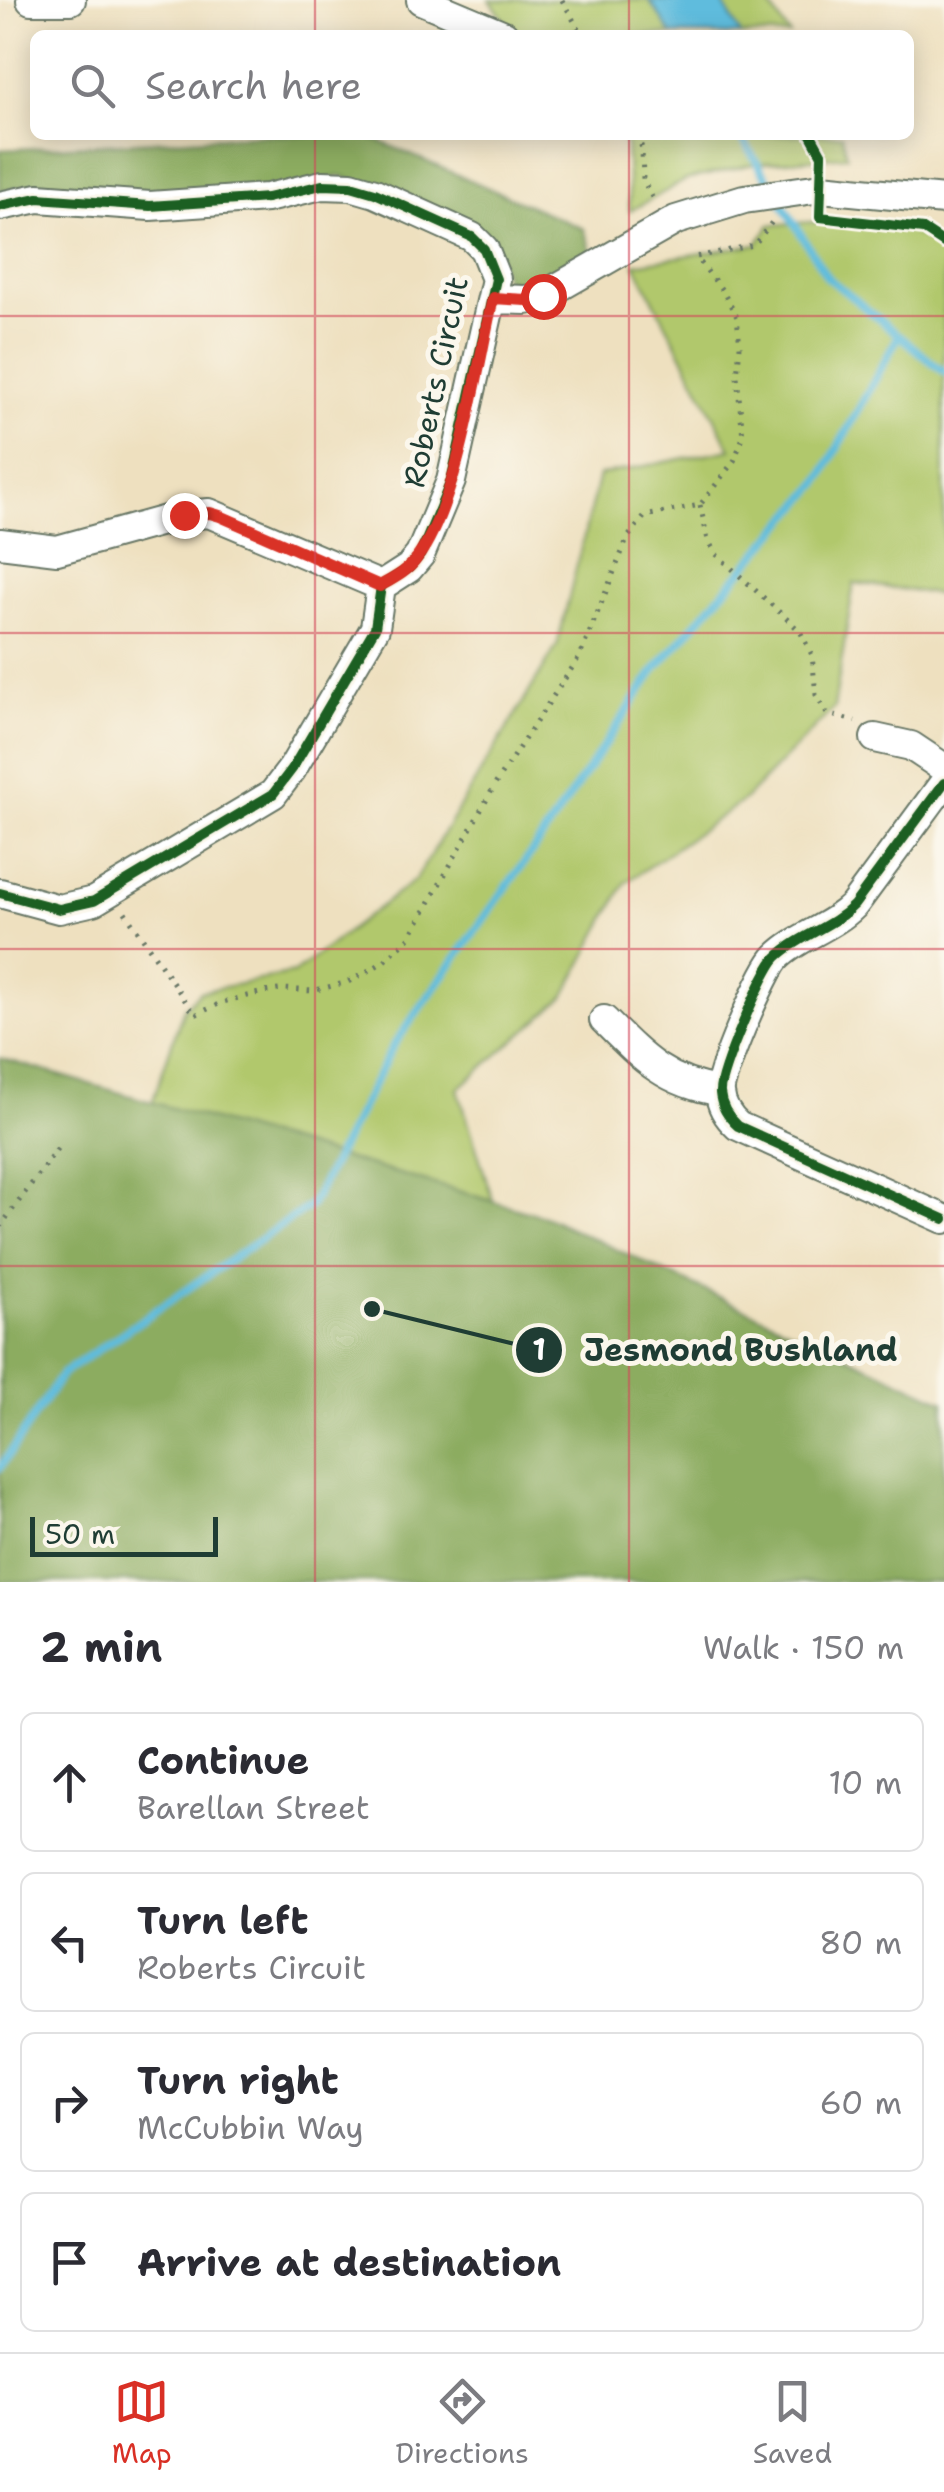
<!DOCTYPE html>
<meta charset="utf-8">
<style>
:root{--surface:#fff;--page:#f2f2f3;--text:#2b2b33;--muted:#7c7c81;--line:#e1e1e2;--accent:#d93025}
body{margin:0;font-family:"Shantell Sans",sans-serif;background:var(--page);color:var(--text)}
.scale{position:absolute;left:30px;bottom:25px;width:188px;box-sizing:border-box;padding-left:10px;border:5px solid #1f3d34;border-top:0;font-size:28px;line-height:35px;white-space:nowrap;color:#1f3d34;-webkit-text-stroke:8px #fbf7ec;paint-order:stroke}
.stop{position:absolute;width:30px;height:30px;margin:-22px;border:8px solid #d93025;border-radius:50%;background:#fff}
.stop.end{background:#d93025;border-color:#fff;box-shadow:0 2px 10px #0008}
.list{margin:0;padding:0;list-style:none}
h2{display:flex;justify-content:space-between;align-items:center;height:130px;margin:0;padding:0 40px;font-size:42px}
h2 small{font-size:32px;font-weight:400;color:var(--muted)}
.list li{display:grid;grid-template-columns:65px 1fr auto;gap:30px;align-items:center;box-sizing:border-box;height:140px;margin:0 20px 20px;padding:0 20px;border:2px solid var(--line);border-radius:15px}
.list b{display:block;font-size:38px;white-space:nowrap}
.list p{margin:0;font-size:32px;white-space:nowrap;color:var(--muted)}
.list em{font-size:32px;font-style:normal;color:var(--muted)}
.icon{flex:none;width:55px;height:55px;fill:none;stroke:currentColor;stroke-width:2;stroke-linecap:round;stroke-linejoin:round}
.map{position:relative;flex:none;width:944px;height:1582px;overflow:hidden}
.search{position:absolute;background:var(--surface);box-shadow:0 5px 25px #0003;left:30px;right:30px;top:30px;height:110px;display:flex;align-items:center;gap:25px;box-sizing:border-box;padding:0 35px;border-radius:15px;color:var(--muted);font-size:38px}
.sheet{height:770px;background:var(--surface)}
nav{display:flex;justify-content:space-around;align-items:center;box-sizing:border-box;height:140px;border-top:2px solid var(--line);background:var(--surface);font-size:28px;color:var(--muted)}
nav a{display:grid;justify-items:center;gap:5px}
nav .on{color:var(--accent)}
.map>svg:first-child{display:block}
</style>
<div class="map">
<svg width="944" height="1582" viewBox="0 0 944 1582">
<rect width="100%" height="100%" fill="#fbf7ec"/>
<filter id="ink" filterUnits="userSpaceOnUse"><feTurbulence type="fractalNoise" baseFrequency=".01" numOctaves="2"/><feDisplacementMap in="SourceGraphic" scale="20" xChannelSelector="R" yChannelSelector="G"/><feConvolveMatrix kernelMatrix="1 2 1 2 8 2 1 2 1" color-interpolation-filters="sRGB"/></filter>
<filter id="wash" filterUnits="userSpaceOnUse"><feTurbulence type="fractalNoise" baseFrequency=".0048" numOctaves="4" result="noise"/><feDisplacementMap in="SourceGraphic" scale="40" xChannelSelector="R" yChannelSelector="G"/><feGaussianBlur stdDeviation="2.25" result="paint"/><feColorMatrix in="noise" values="0 0 0 0 0 0 0 0 0 0 0 0 0 0 0 0 0 1.4 0 .05"/><feComposite in="paint" operator="in"/></filter>
<g filter="url(#wash)">
<rect width="100%" height="100%" fill="#eee0bf"/>
<!-- green -->
<path fill="#b1c86c" stroke="#688250" stroke-width="2.5" d="M490,0h276l24,35h-275z
M616,135h226l5,21 -94,8 -67,16 -56,31 -4,-68z
M810,222l100,9 34,19v345l-90,-12 -20,125 -90,92 -119,83 -61,114 -106,92 35,112 -341,-98 32,-95 16,-16 94,-19 122,-94 141,-233 42,-171 132,-26 -96,-185 122,-20 13,-19z"/>
<!-- forest -->
<path fill="#8cac60" stroke="#56744a" stroke-width="2.5" d="M258,135h107l219,94 7,22 -52,31 -32,2 -13,-38 -152,-70 -73,16 -119,5 -108,-14 -42,8v-41z
M0,1058l544,158 400,185v181h-944z"/>
<!-- water -->
<path fill="#5fbcdd" stroke="#3f7c88" stroke-width="2.5" d="M649,0h72l20,35h-69z"/>
<g fill="none" stroke-linecap="round" stroke-linejoin="round">
<!-- stream -->
<path stroke="#5fbcdd" stroke-width="8" d="M740,135l33,53
M780,200l47,77 117,95
M0,1468l62,-94 249,-169 82,-159 150,-210 112,-166 163,-186 81,-149"/>
</g>
</g>
<g filter="url(#ink)">
<g fill="none" stroke-linecap="round" stroke-linejoin="round">
<defs>
<path id="minor" d="M31,0h40
M421,0l83,35
M0,206l38,-8 112,8 117,-8 55,-13 29,1 24,7 97,44 12,12 12,30 -45,202 -31,74 -11,13 -28,18 -6,42 -83,141 -19,25 -179,107 -35,8 -59,-16
M493,299l33,1 17,-4 133,-76 68,-21 77,-11 123,12
M0,543l57,7 127,-35 25,-2 172,73
M875,738l36,8 33,22
M944,783l-90,122c-23,23 -56,31 -77,52 -13,12 -59,119 -57,136 1,13 8,24 18,33l206,93
M604,1020c37,37 61,63 115,71"/>
</defs>
<!-- minor casing -->
<use href="#minor" stroke="#677665" stroke-width="32"/>
<!-- path -->
<path stroke="#677665" stroke-width="5" stroke-dasharray="2.5 8" stroke-linecap="butt" d="M562,0l20,35
M637,135l5,13 1,32 12,23
M700,505l8,35 8,14 84,77 12,24 4,40 11,19 28,7
M125,912l70,103 28,-13 40,-10 22,-3 27,2 36,-9 34,-19 28,-26 90,-161 80,-120 48,-119 17,-21 55,-11 34,-44 9,-24 -6,-61 3,-30 -3,-29 -15,-27 -26,-33 58,-12 18,-23
M0,1227l59,-81"/>
<!-- minor -->
<use href="#minor" stroke="#fff" stroke-width="28"/>
<defs>
<path id="cycleway" d="M811,135l11,20 -2,62 103,12 21,14
M0,206l38,-8 112,8 117,-8 55,-13 29,1 24,7 97,44 12,12 12,30 -45,202 -31,74 -11,13 -28,18 -6,42 -83,141 -19,25 -179,107 -35,8 -59,-16
M944,783l-90,122c-23,23 -56,31 -77,52 -13,12 -59,119 -57,136 1,13 8,24 18,33l206,93"/>
</defs>
<!-- cycleway casing -->
<use href="#cycleway" stroke="#fbf7ec" stroke-width="16"/>
<!-- cycleway -->
<use href="#cycleway" stroke="#1b5e20" stroke-width="10"/>
</g>
</g>
<g fill="none" stroke-linecap="round" stroke-linejoin="round" filter="url(#ink)">
<!-- route -->
<path stroke="#d93025" stroke-width="12" d="M184,515l26,-2 10,3 160,70c14,-8 28,-15 37,-28 41,-55 60,-190 76,-260l33,2 17,-4"/>
</g>
<!-- grid -->
<path fill="none" stroke="#d1495b" stroke-width="2.5" stroke-opacity="0.55" d="M315,0v35M629,0v35M315,135v1447M629,135v1447M0,316h944M0,633h944M0,949h944M0,1266h944"/>
<g text-anchor="middle" stroke-width="10" stroke-linejoin="round" paint-order="stroke">
<!-- street labels -->
<g font-size="30" fill="#1f3d34" stroke="#fbf7ec">
<text transform="translate(436 382) rotate(-78)" y="10">Roberts Circuit</text>
</g>
</g>
<!-- callouts -->
<path fill="none" stroke="#1f3d34" stroke-width="4" d="M372 1309L539 1350"/>
<g fill="#1f3d34" stroke="#fbf7ec" stroke-width="4">
<circle cx="372" cy="1309" r="10"/>
<circle cx="539" cy="1350" r="25"/>
</g>
<g font-size="30" text-anchor="middle" font-weight="bold" fill="#fff">
<text x="539" y="1360">1</text>
</g>
<g font-size="32" text-anchor="middle" font-weight="bold" fill="#1f3d34" stroke="#fbf7ec" stroke-width="10" stroke-linejoin="round" paint-order="stroke">
<text x="741" y="1361">Jesmond Bushland</text>
</g>
</svg>
<div class="scale">50 m</div>
<div class="stop" style="left:543px;top:296px"></div>
<div class="stop end" style="left:184px;top:515px"></div>
<div class="search"><svg class="icon" aria-label="search" viewBox="0 0 24 24"><circle cx="10" cy="10" r="6"/><path d="M15 15l6 6"/></svg>Search here</div>
</div>
<section class="sheet">
<h2>2 min<small>Walk · 150 m</small></h2>
<ul class="list">
<li><svg class="icon" aria-label="ahead" viewBox="0 0 24 24"><path d="M12 20V5M6 11l6-6 6 6"/></svg><div><b>Continue</b><p>Barellan Street</p></div><em>10 m</em></li>
<li><svg class="icon" aria-label="left" viewBox="0 0 24 24"><path d="M17 20v-9H6M10 6l-5 5 5 5"/></svg><div><b>Turn left</b><p>Roberts Circuit</p></div><em>80 m</em></li>
<li><svg class="icon" aria-label="right" viewBox="0 0 24 24"><path d="M7 20v-9h11M14 6l5 5-5 5"/></svg><div><b>Turn right</b><p>McCubbin Way</p></div><em>60 m</em></li>
<li><svg class="icon" aria-label="arrive" viewBox="0 0 24 24"><path d="M6 21V4h12l-3 4 3 4H6"/></svg><div><b>Arrive at destination</b></div></li>
</ul>
</section>
<nav>
<a class="on"><svg class="icon" aria-label="map" viewBox="0 0 24 24"><path d="M3 6l6-2 6 2 6-2v14l-6 2-6-2-6 2zM9 4v14M15 6v14"/></svg>Map</a>
<a><svg class="icon" aria-label="directions" viewBox="0 0 24 24"><path d="M12 3l9 9-9 9-9-9zM9 14v-3h6M13 9l2 2-2 2"/></svg>Directions</a>
<a><svg class="icon" aria-label="saved" viewBox="0 0 24 24"><path d="M7 4h10v16l-5-4-5 4z"/></svg>Saved</a>
</nav>
